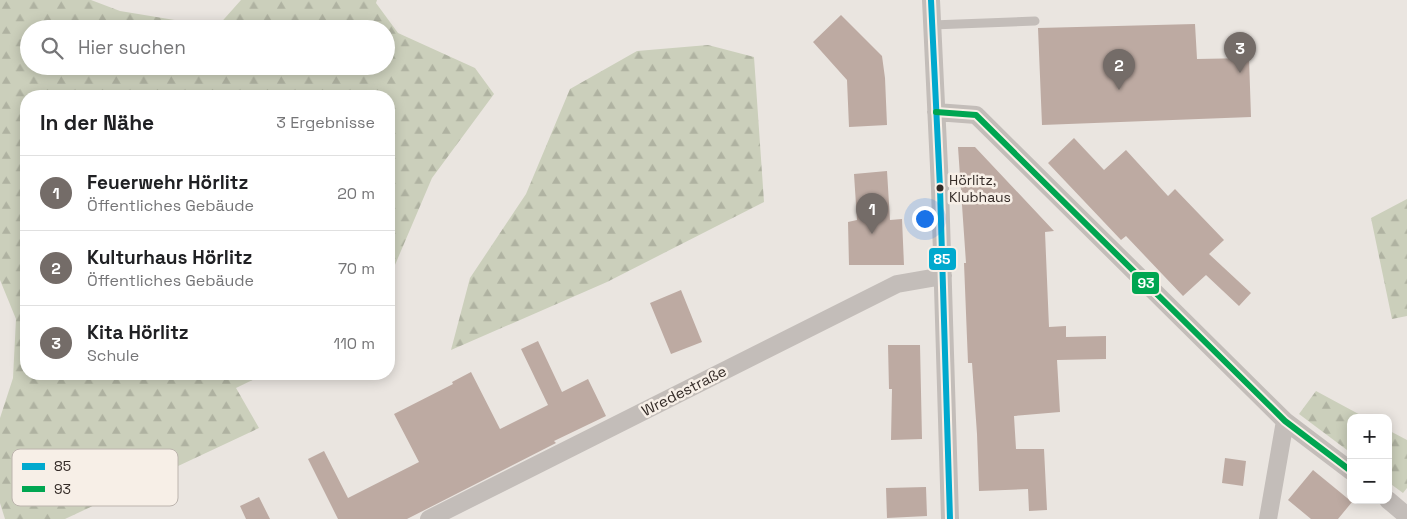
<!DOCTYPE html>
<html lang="de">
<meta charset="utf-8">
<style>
:root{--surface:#fff;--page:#f2f2f2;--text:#202124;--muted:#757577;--line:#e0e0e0;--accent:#746c68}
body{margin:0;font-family:"Space Grotesk",sans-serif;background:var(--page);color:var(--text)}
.controls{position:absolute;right:15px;bottom:15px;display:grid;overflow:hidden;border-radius:10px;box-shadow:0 2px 12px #0003}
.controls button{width:45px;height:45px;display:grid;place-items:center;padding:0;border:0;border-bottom:1px solid var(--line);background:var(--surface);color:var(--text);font:25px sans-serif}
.you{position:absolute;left:924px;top:218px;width:18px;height:18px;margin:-12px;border:4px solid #fff;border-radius:50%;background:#1a73e8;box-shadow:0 0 0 8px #1a73e833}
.badge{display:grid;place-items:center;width:32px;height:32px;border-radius:50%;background:var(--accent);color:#fff;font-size:16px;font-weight:700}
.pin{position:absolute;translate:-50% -41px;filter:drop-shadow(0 1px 2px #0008)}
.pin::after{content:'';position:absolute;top:26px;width:18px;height:15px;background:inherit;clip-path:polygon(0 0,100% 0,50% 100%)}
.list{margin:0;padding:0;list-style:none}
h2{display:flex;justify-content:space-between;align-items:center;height:65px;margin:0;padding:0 20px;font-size:21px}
h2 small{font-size:16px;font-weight:400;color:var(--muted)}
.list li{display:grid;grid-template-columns:32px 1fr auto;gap:15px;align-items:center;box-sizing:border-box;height:75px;padding:0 20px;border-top:1px solid var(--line)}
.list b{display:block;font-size:19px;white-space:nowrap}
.list p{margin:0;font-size:16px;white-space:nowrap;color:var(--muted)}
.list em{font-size:16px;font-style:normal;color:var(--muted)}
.icon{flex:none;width:28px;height:28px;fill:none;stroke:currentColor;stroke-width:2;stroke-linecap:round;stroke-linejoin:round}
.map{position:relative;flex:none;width:1407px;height:519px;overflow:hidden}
.search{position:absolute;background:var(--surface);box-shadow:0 2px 12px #0003;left:20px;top:20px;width:375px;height:55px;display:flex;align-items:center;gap:12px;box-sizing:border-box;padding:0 18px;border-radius:28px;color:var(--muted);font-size:19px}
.panel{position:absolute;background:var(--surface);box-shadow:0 2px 12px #0003;left:20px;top:90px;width:375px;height:290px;border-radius:20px}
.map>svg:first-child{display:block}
</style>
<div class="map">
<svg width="1407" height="519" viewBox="0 0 1407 519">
<defs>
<pattern id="forest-firs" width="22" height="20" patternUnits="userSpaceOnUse" patternTransform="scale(1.25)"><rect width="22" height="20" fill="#cbcfbb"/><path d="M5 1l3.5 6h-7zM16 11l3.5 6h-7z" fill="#afb2a1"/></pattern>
</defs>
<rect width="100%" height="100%" fill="#eae5e0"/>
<!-- forest -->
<path fill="url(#forest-firs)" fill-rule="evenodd" d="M0,0h91l29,11 97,16 24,-27h136l-1,3 22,30 77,35 19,26 -62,84 -43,101v-183h-363v278h239l-29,14 23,40 -194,91h-60l-5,-16v-85l13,-40 3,-59 -16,-39zM29,29h357v37h-357z
M708,45l46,12 10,145 -157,80 -156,68 19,-72 56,-84 44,-105 67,-38z
M1407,199v117l-15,3 -21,-101z
M1316,391l50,27h-15v35l-52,-39z
M1388,430l19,10v48l-4,5 -15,-11z"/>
<!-- building -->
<path fill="#bdaaa2" d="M841,15l41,41 3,22 2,47 -38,2 -2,-47 -34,-38z
M1195,24l2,35 52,-1 2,59 -209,8 -4,-97z
M1074,138l30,32 22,-20 42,46 7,-7 49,51 -15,14 42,39 -12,13 -33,-31 -23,21 -57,-60 -5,4 -73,-77z
M958,147h17l79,84 -9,1 4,95 17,-1v11l40,-1v23l-49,1 3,52 -46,4 2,33h28l3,61 -18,1 -1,-22 -49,2 -2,-57 -5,-71h-4l-4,-100h2z
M887,171l3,49 12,-1 2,46h-55l-1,-43 9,-2 -3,-46z
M681,290l21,52 -31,12 -21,-51z
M538,341l24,51 26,-13 18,37 -52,25 2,2 -149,76h-69l-30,-60 16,-8 24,47 71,-36 -25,-48 59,-30 -1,-2 19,-10 29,57 48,-24 -27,-56z
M888,345h32l2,94 -31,1 1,-51h-3z
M1225,458l21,3 -3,25 -21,-3z
M1313,470l39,32 -14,17h-27l-23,-19z
M926,487l1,29 -40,2 -1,-30z
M259,497l11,22h-24l-6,-13z"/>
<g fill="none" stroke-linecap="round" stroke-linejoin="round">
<!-- service -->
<path stroke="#c3bdb9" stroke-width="9" d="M932,25l103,-4"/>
<!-- minor -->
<path stroke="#c3bdb9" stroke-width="18" d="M931,0l9,188 10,331
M936,112l40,3 309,306 66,50
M1388,500l19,16
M429,519l468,-235 46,-8
M1268,519l17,-98"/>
<defs>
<path id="bus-1" d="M931,0l9,188 10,331"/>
<path id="bus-2" d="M936,112l40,3 309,306 66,50"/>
</defs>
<!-- bus-1 casing -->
<use href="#bus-1" stroke="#f7efe7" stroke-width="10"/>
<!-- bus-2 casing -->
<use href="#bus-2" stroke="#f7efe7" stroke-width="10"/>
<!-- bus-1 -->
<use href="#bus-1" stroke="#00a9ce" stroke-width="6"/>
<!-- bus-2 -->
<use href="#bus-2" stroke="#00a651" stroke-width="6"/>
</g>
<!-- markers -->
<circle fill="#342b27" stroke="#f7efe7" stroke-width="2" cx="940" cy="188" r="4.5"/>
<g text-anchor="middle" stroke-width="5" stroke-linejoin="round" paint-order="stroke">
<!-- bus labels -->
<g font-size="14" fill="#342b27" stroke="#f7efe7" text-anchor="start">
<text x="949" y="185">Hörlitz,<tspan x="949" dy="17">Klubhaus</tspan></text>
</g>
<!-- street labels -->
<g font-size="15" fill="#342b27" stroke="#f7efe7">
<text transform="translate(684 391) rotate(-27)" y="5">Wredestraße</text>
</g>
</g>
<!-- legend -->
<rect x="12" y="449" width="166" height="57" rx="8" fill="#f7efe7" stroke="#bcb4ad" stroke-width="1"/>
<rect x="22" y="463" width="23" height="7" fill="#00a9ce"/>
<rect x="22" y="486" width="23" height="6" fill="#00a651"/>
<g font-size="14" fill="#342b27">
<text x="54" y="471">85</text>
<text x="54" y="494">93</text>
</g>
<g stroke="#f7efe7" stroke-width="2">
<rect x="928" y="247" width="29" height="24" rx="5" fill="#00a9ce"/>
<rect x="1131" y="271" width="29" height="24" rx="5" fill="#00a651"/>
</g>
<g font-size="14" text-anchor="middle" font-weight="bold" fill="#fff">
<text x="942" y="264">85</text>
<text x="1146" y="288">93</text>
</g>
</svg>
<div class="controls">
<button>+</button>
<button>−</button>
</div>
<div class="you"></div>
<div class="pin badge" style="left:872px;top:234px">1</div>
<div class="pin badge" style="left:1119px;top:90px">2</div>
<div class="pin badge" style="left:1240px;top:73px">3</div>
<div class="search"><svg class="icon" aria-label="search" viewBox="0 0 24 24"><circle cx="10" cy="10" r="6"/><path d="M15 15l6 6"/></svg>Hier suchen</div>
<section class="panel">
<h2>In der Nähe<small>3 Ergebnisse</small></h2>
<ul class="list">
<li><span class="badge">1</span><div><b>Feuerwehr Hörlitz</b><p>Öffentliches Gebäude</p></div><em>20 m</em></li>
<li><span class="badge">2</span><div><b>Kulturhaus Hörlitz</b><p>Öffentliches Gebäude</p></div><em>70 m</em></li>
<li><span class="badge">3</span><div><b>Kita Hörlitz</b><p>Schule</p></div><em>110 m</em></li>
</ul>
</section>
</div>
